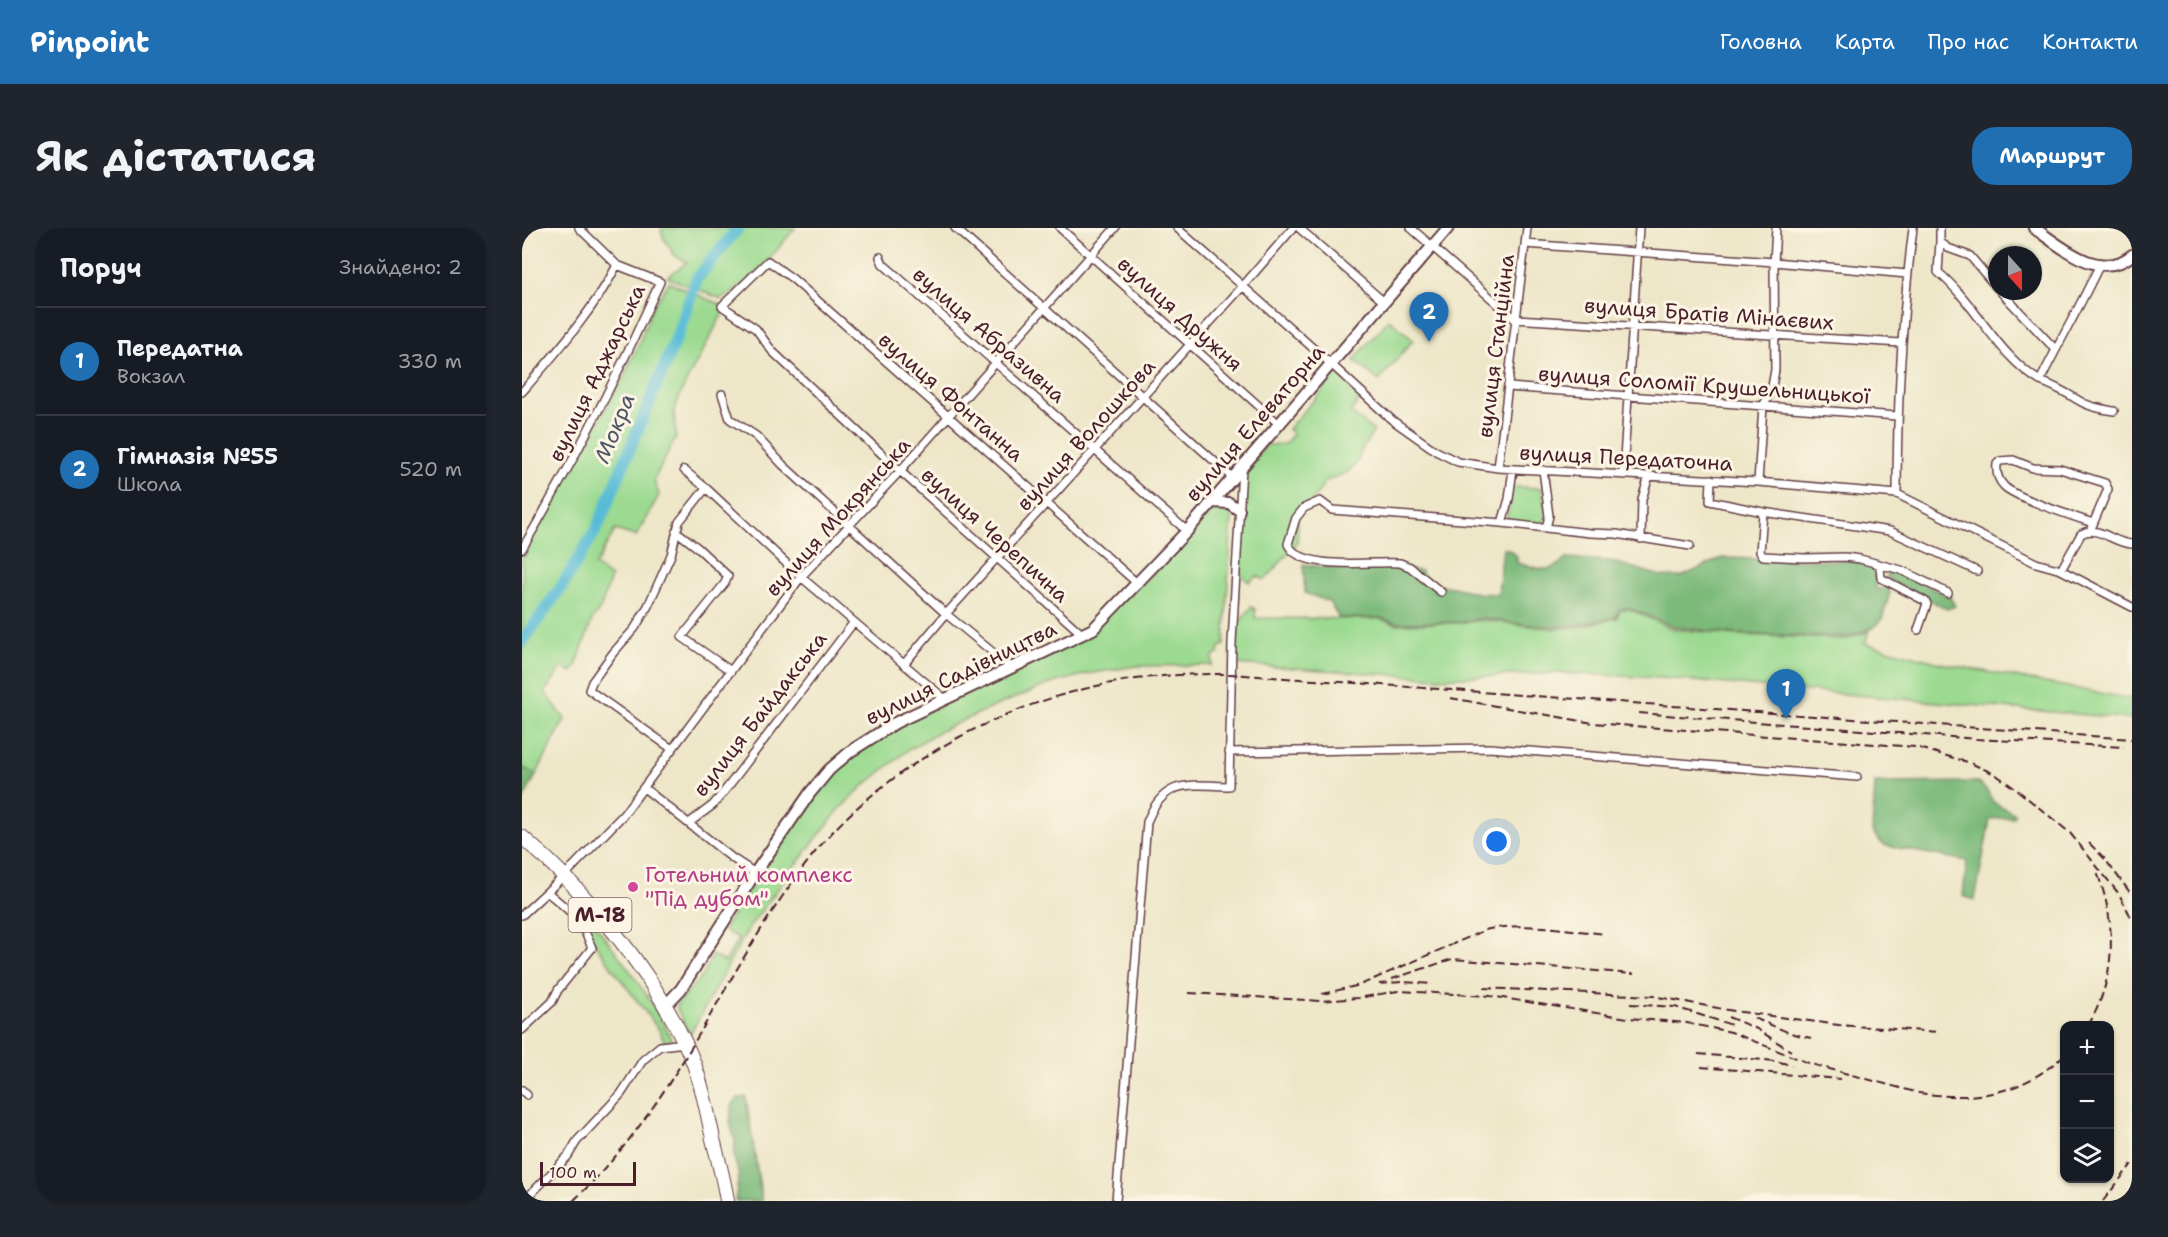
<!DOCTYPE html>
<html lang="uk">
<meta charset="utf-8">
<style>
:root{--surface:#171b24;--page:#20242c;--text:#f1f3f6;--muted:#9ea1a6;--line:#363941;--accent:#1f6fb2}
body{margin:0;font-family:"Shantell Sans",sans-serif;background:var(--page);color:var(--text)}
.controls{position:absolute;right:18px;bottom:18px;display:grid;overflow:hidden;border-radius:12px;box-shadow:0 2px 4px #0004}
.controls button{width:54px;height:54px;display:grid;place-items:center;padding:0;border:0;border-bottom:2px solid var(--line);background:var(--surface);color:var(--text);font:30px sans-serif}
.compass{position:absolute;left:1466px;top:18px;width:54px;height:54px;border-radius:50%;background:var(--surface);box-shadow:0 2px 4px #0004;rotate:159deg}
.scale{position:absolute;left:18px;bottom:15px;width:96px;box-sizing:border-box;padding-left:6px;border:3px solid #4a1f2b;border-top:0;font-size:16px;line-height:21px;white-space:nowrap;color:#4a1f2b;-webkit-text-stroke:4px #fcf5e5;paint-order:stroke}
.you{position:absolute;left:975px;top:614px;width:21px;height:21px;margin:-15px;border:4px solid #fff;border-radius:50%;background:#1a73e8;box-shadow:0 0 0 9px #1a73e833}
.badge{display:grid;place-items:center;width:39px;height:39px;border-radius:50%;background:var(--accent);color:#fff;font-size:20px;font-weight:700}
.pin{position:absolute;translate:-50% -50px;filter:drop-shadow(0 2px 3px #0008)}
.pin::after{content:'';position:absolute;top:32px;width:21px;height:18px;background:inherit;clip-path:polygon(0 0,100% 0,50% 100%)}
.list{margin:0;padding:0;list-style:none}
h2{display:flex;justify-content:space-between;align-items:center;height:78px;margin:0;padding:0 24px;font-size:26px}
h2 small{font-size:20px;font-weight:400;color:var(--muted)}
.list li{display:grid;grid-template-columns:39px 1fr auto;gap:18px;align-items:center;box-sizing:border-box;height:108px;padding:0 24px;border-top:2px solid var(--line)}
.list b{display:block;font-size:22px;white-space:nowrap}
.list p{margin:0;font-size:20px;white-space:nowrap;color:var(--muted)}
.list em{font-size:20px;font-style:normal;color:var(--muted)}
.icon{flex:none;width:33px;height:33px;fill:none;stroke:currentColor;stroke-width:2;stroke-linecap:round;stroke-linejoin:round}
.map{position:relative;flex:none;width:1610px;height:973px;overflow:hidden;border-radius:24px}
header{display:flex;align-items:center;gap:36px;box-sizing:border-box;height:84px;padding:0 30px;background:var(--accent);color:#fff}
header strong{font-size:28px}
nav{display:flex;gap:33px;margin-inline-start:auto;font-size:21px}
.intro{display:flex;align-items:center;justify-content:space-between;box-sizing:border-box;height:144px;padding:0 36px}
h1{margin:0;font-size:42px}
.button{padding:15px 27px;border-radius:24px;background:var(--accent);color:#fff;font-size:21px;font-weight:700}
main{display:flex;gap:36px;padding:0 36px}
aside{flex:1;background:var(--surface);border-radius:24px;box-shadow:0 2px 4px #0004}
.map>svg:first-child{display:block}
</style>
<header>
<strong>Pinpoint</strong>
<nav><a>Головна</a><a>Карта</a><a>Про нас</a><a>Контакти</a></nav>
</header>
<div class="intro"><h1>Як дістатися</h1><a class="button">Маршрут</a></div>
<main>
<aside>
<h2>Поруч<small>Знайдено: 2</small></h2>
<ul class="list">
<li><span class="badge">1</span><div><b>Передатна</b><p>Вокзал</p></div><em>330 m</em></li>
<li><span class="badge">2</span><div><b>Гімназія №55</b><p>Школа</p></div><em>520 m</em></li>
</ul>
</aside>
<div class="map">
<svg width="1610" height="973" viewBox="0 0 1610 973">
<rect width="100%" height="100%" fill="#fcf5e5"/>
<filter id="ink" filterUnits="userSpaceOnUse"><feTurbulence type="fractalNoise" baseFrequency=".0167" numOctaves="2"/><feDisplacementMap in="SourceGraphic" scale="12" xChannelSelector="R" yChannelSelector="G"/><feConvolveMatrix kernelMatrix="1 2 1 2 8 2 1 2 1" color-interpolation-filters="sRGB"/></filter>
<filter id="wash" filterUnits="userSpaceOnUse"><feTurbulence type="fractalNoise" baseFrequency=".008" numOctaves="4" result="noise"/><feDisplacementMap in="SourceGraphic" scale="24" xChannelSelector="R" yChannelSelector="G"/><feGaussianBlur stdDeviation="1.35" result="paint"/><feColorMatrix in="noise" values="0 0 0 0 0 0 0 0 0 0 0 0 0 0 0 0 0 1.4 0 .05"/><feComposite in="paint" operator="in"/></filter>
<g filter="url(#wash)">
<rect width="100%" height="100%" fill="#ede6c8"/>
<!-- green -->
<path fill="#9bda90" stroke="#727c5e" stroke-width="1.5" d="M140,0h133c-22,27 -43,55 -74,71l-54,-22 20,-15 -15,-8v-3l-8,-12 -3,-9z
M147,54l57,25 -42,79 -10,25 2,26 -22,43 5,15 -23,41 -21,-6 -20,36 16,11 -10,30 -9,13 -16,46 -4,6 -10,-5 -17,25 20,27 -29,56 -14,-8v-208l100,-179 17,-36 13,-36z
M867,91l24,21 -34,41 -25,-21z
M815,146l25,23 -12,15 24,19 -12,18 -4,12 -9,10 -23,10 -13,19 -17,14 2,12 -1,17 -32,37 -8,-4 -8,6 -8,-7 -3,-8 7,-97 22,-25 18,-1 8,-10 -5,-5z
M990,259l30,1 4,31 -2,6 -38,-4z
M694,278l13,2 3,10 -8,127 -5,2 -1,7 -5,2 -1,9 -76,1 -49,8 -37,10 -55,22 -59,27 -28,17 -47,38 -23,23 -43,55 -45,60 -60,108 -13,-25v-5l26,-29 9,-20 13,7 14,-24 -15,-7 2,-7 92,-136 35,-34 50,-31 172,-81 73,-64 35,-34z
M729,379l4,2v9l125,1 16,5 65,-1 23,-3 70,9 23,-2 40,-9 3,-8 9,-1 44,20 63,6 111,4 22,-8 -4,12 75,20 192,36v20l-472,-41 -102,-5 -118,5 -204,-14 1,-38z
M49,675l12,6c31,40 68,86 89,132l-7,2 -5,-12 -47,-62 -34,-49 -12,-13z"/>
<!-- forest -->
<path fill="#7cba7a" stroke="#636c52" stroke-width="1.5" d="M981,320l8,3 6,5v7c22,5 31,13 50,-5l43,3 51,15 20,1 41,-19 131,3 13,3 8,5 3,21 11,-3 2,6 -8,26 -9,9 -26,9 -110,-3 -62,-7 -46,-19 -10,1 -3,8 -39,8 -23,2 -43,-4 -27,-5 -22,4 -65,1 -16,-5h-42l-10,-16 -24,-9 -2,-29c39,8 79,0 118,7l4,7 11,7 17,2 25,6 20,1z
M1366,344l14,2 48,23 5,9 -8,3 -53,-26 -8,-7z
M0,539l14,8 -14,27z
M1456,554l10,10 5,10 22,12 -2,3 -23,2 -15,81 -12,-4 4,-35 -84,-16 -11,-14 3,-48z
M224,869l16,104h-27l4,-26 -5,-17 1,-17 -5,-18 2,-18 6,-7z"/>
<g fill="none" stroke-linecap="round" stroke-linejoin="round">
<!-- river -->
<path stroke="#58bcd6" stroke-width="12" d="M0,414l40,-56 35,-58 80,-192 20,-58 41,-50"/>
</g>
</g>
<g filter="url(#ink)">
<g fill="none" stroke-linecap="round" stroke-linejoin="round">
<defs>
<path id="street" d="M433,0l278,250
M538,0l219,196
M655,0l154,136 61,56 44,31 22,11 40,6 260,14 139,12 139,69 25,7 71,37
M777,0l85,74
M889,0l104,91 386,24
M1418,14v-14
M1003,16l249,18 133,12
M358,29l3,7 304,267
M1475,60l-27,-32 -22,-8 -8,-6 -2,30c38,32 59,83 102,109 19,-39 41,-76 59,-115
M1478,63l55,58
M1518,153c15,5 25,11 38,19 10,7 25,9 36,11
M986,159l389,29
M0,164c33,-38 72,-82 95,-127
M200,166l8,25 26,17 27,29 163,149 66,54
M976,240l29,-240
M162,242l22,18 95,89 144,122
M1021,242l6,46 -3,12
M1101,246l16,-246
M1189,251l-1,22 53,11 127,19 87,40
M1236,254l5,-76 8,-14 4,-22 -1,-108 2,-34
M1375,266c0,-89 5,-177 16,-266
M1241,284l-3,40 3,4 42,2 40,-1 15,2 41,11 47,23
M980,295l7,-24 4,-30
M154,303l22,17 30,28 -3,7 -43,54 49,34
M1568,303l18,-42 -3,-6 -45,-14 -27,-1 -20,-8 -13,1 -3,3c-1,9 1,16 7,22 11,12 71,31 89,37
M1119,311l1,-40 7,-23
M0,321c51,-86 97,-175 138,-267l-43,-17 -38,-37
M1358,338l1,12 44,23 2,3 -9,26
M1539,342l20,-36c17,-10 33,10 51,10
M919,364l-31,-25 -10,-4c-28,-2 -100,9 -112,-19l8,-26 8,-10 16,-7 12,9 170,13 88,10 26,1 74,12
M561,407l-183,-164 -128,-120 -16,-22 -34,-23 46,-45 25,18 345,305
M382,436l42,-50 297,-328 50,-58
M150,521l-83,-59 3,-8 21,-29 22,-25 13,-22 23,-51 8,-33 27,-34
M707,524l261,-4 367,29
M122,560l88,70 23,15
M167,595l24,-18 14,-17 127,-166
M0,687l43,-40 58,-60 178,-238 99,-106 215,-243
M0,802l30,-28 6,-12 34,-42c-12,-31 -20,-35 -45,-56
M0,862l5,5
M2,973l44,-45 9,-15 44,-47 22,-34 17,-14 25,-3
M594,973l31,-379c17,-44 42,-37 82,-36l3,-144 10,-174"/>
<path id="secondary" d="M1512,0c28,19 66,54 98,27
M690,274l17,1 10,7
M143,778l16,-17 74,-116 55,-80 19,-23 22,-19 44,-28 198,-94 94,-98 261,-303"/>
<path id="highway" d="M0,609c64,54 126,129 163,206 15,30 21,63 28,96 5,20 11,41 14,62"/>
</defs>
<!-- street casing -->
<use href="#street" stroke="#623d43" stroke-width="10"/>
<!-- secondary casing -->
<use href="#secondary" stroke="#623d43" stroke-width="14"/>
<!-- highway casing -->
<use href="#highway" stroke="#623d43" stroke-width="16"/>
<!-- street -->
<use href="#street" stroke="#fff" stroke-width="7"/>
<!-- secondary -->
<use href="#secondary" stroke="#fff" stroke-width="10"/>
<!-- highway -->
<use href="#highway" stroke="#fff" stroke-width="14"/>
<!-- rail -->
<path stroke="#4a1f2b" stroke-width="2" stroke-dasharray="9 4.5" stroke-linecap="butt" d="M928,470l143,25 323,24 52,15 27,12 26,19 49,40 49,61 13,25
M1117,485l338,26 147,8
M1567,615l15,15 28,37
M870,751l60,-20 182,15
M857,756l23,-2 31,2
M962,760l169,8 81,15 105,14 99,7
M667,765l132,8 37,-3 40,-7 92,5 138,22 59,5 44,9 80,32 108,29c56,8 103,2 145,-38
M800,766l38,-9 125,-55c39,-9 81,0 120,4
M1108,776l45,3 60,19
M1206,789l29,12 34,22
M1232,790l36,15 21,5
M1566,798c29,-50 29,-104 8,-156
M1176,826l77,7 17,4
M1179,839l139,12
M51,973c71,-66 116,-149 164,-232 33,-56 73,-120 122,-163 82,-71 186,-118 294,-129 26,-3 52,-3 77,-3l902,65
M1581,973l29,-37"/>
</g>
</g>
<!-- markers -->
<circle fill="#d1479c" stroke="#fcf5e5" stroke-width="2" cx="111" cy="659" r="6"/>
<g text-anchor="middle" stroke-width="6" stroke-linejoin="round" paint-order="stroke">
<!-- shield labels -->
<rect fill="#fcf5e5" stroke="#7f5f63" stroke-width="1.5" x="46.5" y="670" width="63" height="34" rx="4.5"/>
<g font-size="20" font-weight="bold" fill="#4a1f2b">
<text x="78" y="694">М-18</text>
</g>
<!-- street labels -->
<g font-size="21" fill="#4a1f2b" stroke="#fcf5e5">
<text transform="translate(658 86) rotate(42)" y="7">вулиця Дружня</text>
<text transform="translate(1187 86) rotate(4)" y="7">вулиця Братів Мінаєвих</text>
<text transform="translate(467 107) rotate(41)" y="7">вулиця Абразивна</text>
<text transform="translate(974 118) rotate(-83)" y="7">вулиця Станційна</text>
<text transform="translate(75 145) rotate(-64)" y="7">вулиця Аджарська</text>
<text transform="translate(1182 157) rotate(4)" y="7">вулиця Соломії Крушельницької</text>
<text transform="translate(429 169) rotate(41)" y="7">вулиця Фонтанна</text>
<text transform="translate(733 195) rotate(-49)" y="7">вулиця Елеваторна</text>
<text transform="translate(564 207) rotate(-48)" y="7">вулиця Волошкова</text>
<text transform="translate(1104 230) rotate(3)" y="7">вулиця Передаточна</text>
<text transform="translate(316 289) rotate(-48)" y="7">вулиця Мокрянська</text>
<text transform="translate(473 307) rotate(42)" y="7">вулиця Черепична</text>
<text transform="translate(439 445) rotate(-26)" y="7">вулиця Садівництва</text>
<text transform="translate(238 486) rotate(-52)" y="7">вулиця Байдакська</text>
</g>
<!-- hotel labels -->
<g font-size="21" fill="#b23c85" stroke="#fcf5e5" text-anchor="start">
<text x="123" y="654">Готельний комплекс<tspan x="123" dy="24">"Під дубом"</tspan></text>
</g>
<!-- water labels -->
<g font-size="22" font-style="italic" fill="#4f5667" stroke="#fcf5e5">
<text transform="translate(92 200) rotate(-68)" y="8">Мокра</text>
</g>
</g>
</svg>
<div class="controls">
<button>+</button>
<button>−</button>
<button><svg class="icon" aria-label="layers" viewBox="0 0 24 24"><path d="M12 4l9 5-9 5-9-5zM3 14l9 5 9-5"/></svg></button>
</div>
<svg class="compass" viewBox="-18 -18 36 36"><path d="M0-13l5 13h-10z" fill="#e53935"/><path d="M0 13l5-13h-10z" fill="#9ea1a6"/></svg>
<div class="scale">100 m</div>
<div class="you"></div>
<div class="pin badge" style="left:1264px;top:491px">1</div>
<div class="pin badge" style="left:907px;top:114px">2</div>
</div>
</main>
